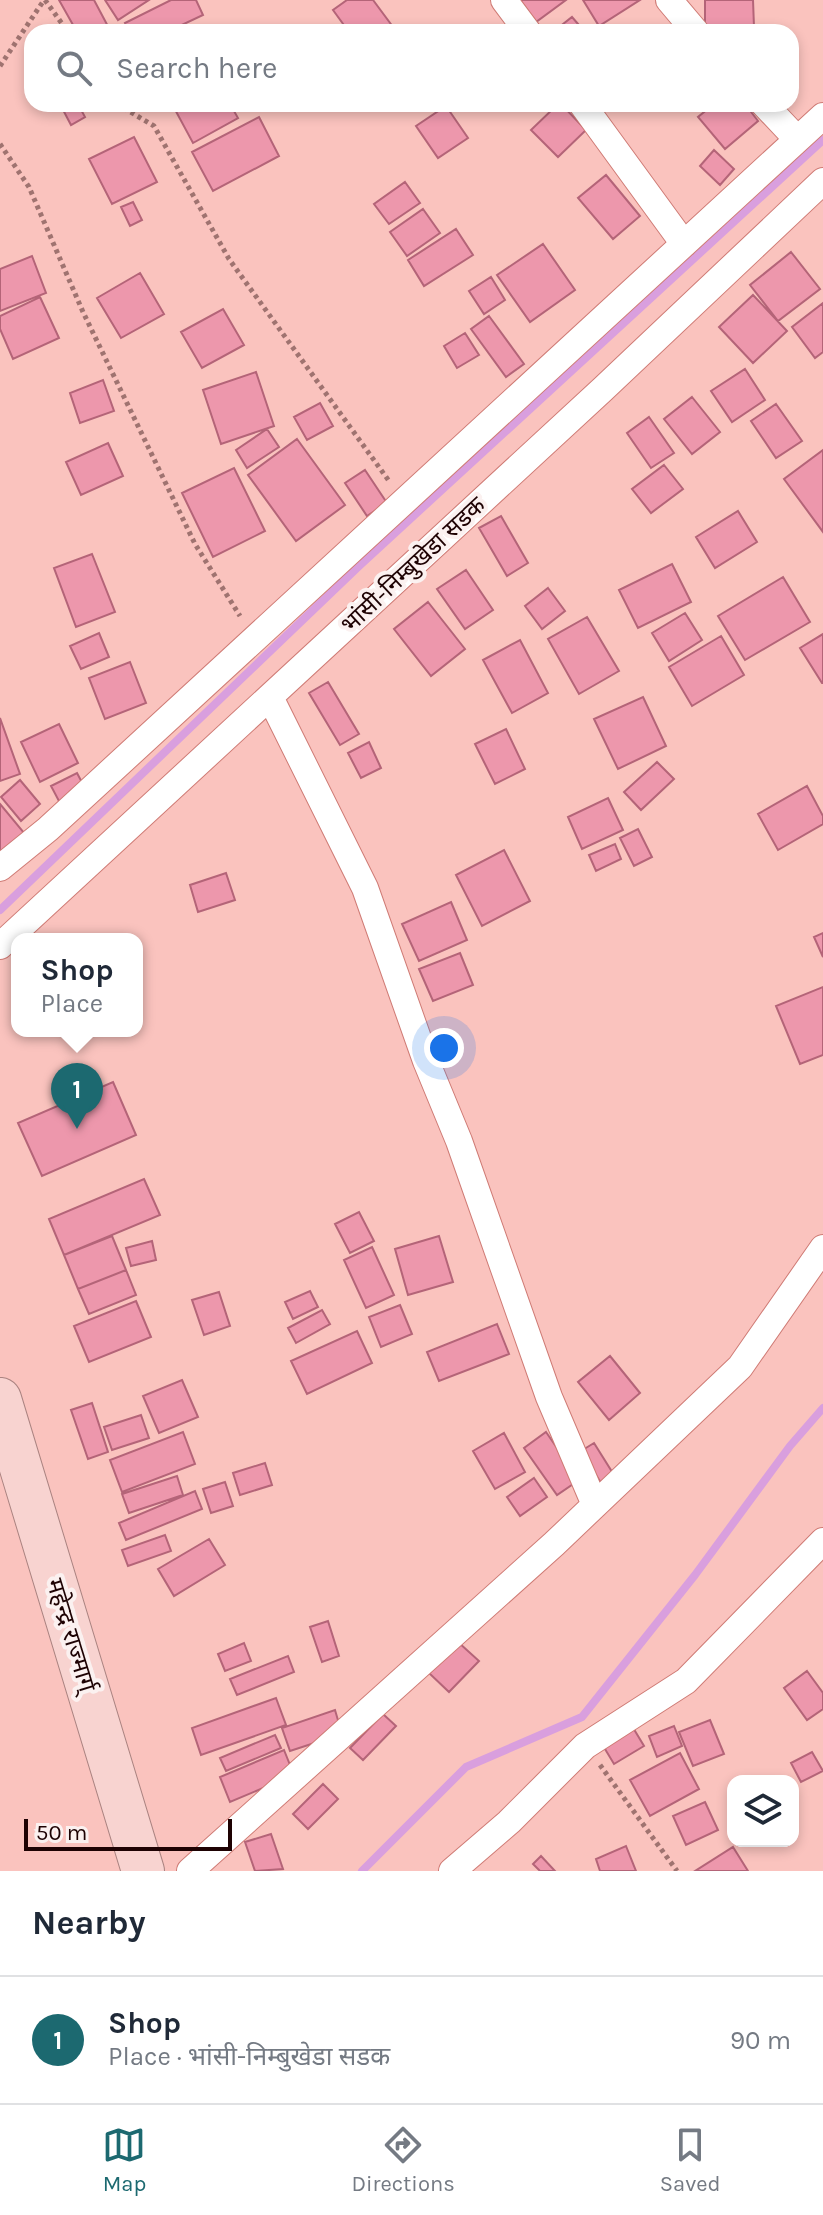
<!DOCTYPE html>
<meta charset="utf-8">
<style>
:root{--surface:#fff;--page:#f2f2f3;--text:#1f2937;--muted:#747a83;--line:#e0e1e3;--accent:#1c6970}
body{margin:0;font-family:Karla,"Noto Sans Devanagari",sans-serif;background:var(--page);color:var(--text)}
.controls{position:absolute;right:24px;bottom:24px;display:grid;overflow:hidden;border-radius:16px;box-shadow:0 4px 12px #0003}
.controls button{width:72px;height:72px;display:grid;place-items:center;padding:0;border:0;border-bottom:2px solid var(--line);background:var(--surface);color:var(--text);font:40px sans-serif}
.scale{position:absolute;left:24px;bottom:20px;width:208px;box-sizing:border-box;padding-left:8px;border:4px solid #1e0203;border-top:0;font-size:22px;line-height:28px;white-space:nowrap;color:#1e0203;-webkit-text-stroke:6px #fbf1f0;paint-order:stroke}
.you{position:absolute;left:444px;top:1048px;width:28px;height:28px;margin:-20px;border:6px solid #fff;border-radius:50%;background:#1a73e8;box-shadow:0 0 0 12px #1a73e833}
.badge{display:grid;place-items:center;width:52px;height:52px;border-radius:50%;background:var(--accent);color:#fff;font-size:26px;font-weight:700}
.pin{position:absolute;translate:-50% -66px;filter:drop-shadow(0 2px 4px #0008)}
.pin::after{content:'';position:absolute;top:42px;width:28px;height:24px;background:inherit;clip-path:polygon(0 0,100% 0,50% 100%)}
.popup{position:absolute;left:11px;top:933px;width:132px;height:104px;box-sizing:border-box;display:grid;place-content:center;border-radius:16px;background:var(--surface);filter:drop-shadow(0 2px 6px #0005);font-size:26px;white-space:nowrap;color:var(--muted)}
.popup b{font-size:30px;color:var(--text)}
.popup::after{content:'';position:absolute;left:50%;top:100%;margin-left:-16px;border:16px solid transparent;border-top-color:var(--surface)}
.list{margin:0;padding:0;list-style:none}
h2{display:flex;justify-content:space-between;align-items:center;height:104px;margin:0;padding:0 32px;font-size:34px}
h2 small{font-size:26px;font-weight:400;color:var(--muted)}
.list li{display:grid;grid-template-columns:52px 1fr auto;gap:24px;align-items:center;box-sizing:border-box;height:128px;padding:0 32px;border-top:2px solid var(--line)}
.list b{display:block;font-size:30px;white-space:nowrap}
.list p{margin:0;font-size:26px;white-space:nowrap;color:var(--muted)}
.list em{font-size:26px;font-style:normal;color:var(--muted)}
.icon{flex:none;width:44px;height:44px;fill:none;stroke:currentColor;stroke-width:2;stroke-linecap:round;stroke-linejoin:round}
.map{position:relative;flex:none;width:823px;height:1871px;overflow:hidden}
.search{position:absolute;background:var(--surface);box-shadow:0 4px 12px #0003;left:24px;right:24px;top:24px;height:88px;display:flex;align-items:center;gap:20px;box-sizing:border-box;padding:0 28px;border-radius:24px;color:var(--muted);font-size:30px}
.sheet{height:232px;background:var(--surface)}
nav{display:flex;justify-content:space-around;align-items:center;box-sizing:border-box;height:112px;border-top:2px solid var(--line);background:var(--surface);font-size:22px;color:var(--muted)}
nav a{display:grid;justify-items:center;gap:4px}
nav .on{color:var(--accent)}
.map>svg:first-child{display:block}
</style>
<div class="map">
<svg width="823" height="1871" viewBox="0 0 823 1871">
<rect width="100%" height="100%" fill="#fac3be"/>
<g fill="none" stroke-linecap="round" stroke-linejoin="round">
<!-- stream -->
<path stroke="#d99fde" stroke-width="8" d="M0,910l359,-344 464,-426
M362,1871l104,-104 116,-50 113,-142 95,-129 33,-38"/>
</g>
<!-- building -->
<path fill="#ed97ac" stroke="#b46478" stroke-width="2" d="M59,0h35l17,32h-34z
M105,0h44l-31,20z
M171,0h25l7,15 -36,17h-37l-5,-9z
M347,0h26l23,31 -47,1 -16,-22z
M520,0h46l-30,22z
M583,0h57l-41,26z
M705,0h48l1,27 -49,2z
M572,17l13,15h-32z
M65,104h13l7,13 -14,8 -10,-19z
M172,104h58l8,14 -45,25z
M558,104h3l25,26 -28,27 -27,-27z
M714,104h31l13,17 -33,28 -27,-32z
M446,106l22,32 -30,20 -22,-32z
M259,117l20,39 -66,35 -21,-39z
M134,137l23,45 -45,22 -23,-45z
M714,150l20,19 -14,16 -20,-19z
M606,175l34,41 -27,23 -35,-41z
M405,182l15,21 -31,21 -15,-20z
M133,202l9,18 -12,6 -9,-19z
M423,209l17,24 -33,23 -17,-24z
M456,229l17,26 -49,31 -16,-26z
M543,244l32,46 -45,32 -33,-47z
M791,252l29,37 -42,32 -28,-36z
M32,256l14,37 -46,18v-42z
M140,273l24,41 -43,24 -24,-40z
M491,277l14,23 -21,14 -15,-23z
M753,295l34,36 -34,32 -34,-36z
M40,297l19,41 -46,21 -13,-30v-13z
M823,303v49l-8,6 -23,-31z
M223,309l21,36 -42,23 -21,-36z
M489,316l35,48 -18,13 -35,-48z
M465,333l14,22 -22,13 -13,-22z
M745,369l20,31 -33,22 -21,-31z
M256,372l18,54 -53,18 -18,-54z
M103,380l11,31 -34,12 -10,-30z
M692,397l28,35 -28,22 -28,-35z
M320,403l13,23 -26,14 -13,-23z
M776,404l26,37 -26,17 -25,-37z
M649,417l25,36 -23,15 -24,-35z
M267,429l12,18 -32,21 -11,-18z
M297,439l48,66 -49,36 -48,-66z
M108,443l15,33 -42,19 -15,-33z
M823,450v82l-39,-53z
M664,465l19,24 -32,24 -19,-24z
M234,468l31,63 -52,26 -31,-64z
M365,470l22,33 -20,13 -22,-33z
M738,511l19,31 -42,26 -19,-31z
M501,516l27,47 -21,13 -28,-48z
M92,554l23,58 -39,15 -22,-59z
M672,564l19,38 -53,26 -19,-38z
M466,570l27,40 -28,19 -28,-40z
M783,577l27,45 -65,38 -27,-44z
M548,588l17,23 -23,18 -17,-23z
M428,602l37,47 -34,27 -37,-47z
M685,613l17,27 -33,21 -17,-28z
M587,617l32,54 -40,23 -31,-55z
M99,633l10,24 -28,12 -11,-23z
M823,634v49h-1l-22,-35z
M721,636l23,39 -52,31 -23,-39z
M520,640l28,53 -36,20 -29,-53z
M130,662l16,41 -41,16 -16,-41z
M328,682l31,52 -19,11 -31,-52z
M643,697l23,49 -48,23 -24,-50z
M0,718l20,56 -20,7z
M59,724l19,39 -38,19 -19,-40z
M506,729l19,40 -30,15 -20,-40z
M369,742l12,26 -20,10 -13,-25z
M657,762l17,17 -33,31 -17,-18z
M77,773l9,17 -26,13 -9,-17z
M20,780l20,24 -19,17 -20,-24z
M807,786l16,30v8l-45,26 -20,-36z
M608,798l15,32 -41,19 -14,-32z
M0,804l25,30 -25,20z
M638,829l14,28 -18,9 -14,-28z
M615,844l6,15 -25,12 -7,-16z
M504,850l26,51 -48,25 -26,-51z
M226,873l9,27 -37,12 -8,-27z
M451,902l16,38 -48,21 -17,-37z
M823,933v24l-9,-20z
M460,953l13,32 -40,16 -14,-32z
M823,987v68l-23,9 -24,-58z
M113,1082l23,53 -94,41 -24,-53z
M144,1179l16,36 -96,40 -15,-36z
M359,1212l15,29 -24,12 -15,-29z
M112,1236l14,34 -48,19 -14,-34z
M439,1236l14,46 -45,13 -13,-46z
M152,1241l4,19 -25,6 -5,-18z
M372,1247l22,48 -28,13 -22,-48z
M126,1270l10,25 -47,19 -11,-25z
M310,1291l8,16 -25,12 -8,-17z
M219,1292l11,34 -26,9 -12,-35z
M136,1301l15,36 -62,25 -15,-36z
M400,1305l12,29 -31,13 -12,-30z
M322,1310l8,14 -34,19 -8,-15z
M497,1324l12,30 -70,27 -12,-29z
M357,1331l15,32 -65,31 -16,-33z
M610,1356l30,37 -31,27 -31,-38z
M182,1380l16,37 -39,16 -16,-37z
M92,1403l16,49 -20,7 -17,-49z
M141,1415l8,23 -37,12 -8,-23z
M183,1432l12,32 -73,28 -12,-32z
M546,1432l33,48 -22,15 -33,-47z
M504,1433l21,39 -30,17 -22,-38z
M594,1443l20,32 -13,8 -20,-32z
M265,1463l7,22 -32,10 -7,-22z
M177,1476l6,19 -54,18 -7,-19z
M534,1478l13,19 -27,19 -13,-19z
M225,1482l8,24 -22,7 -8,-24z
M195,1491l7,18 -76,31 -7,-17z
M165,1535l6,16 -43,15 -6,-16z
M209,1539l16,26 -51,31 -16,-27z
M328,1621l11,35 -17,6 -12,-35z
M458,1642l21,19 -30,31 -20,-19z
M244,1643l7,18 -26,10 -7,-17z
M288,1656l6,16 -57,23 -7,-16z
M807,1671l16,22v16l-16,11 -23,-32z
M276,1698l10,27 -85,30 -9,-27z
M335,1710l7,24 -52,17 -8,-23z
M383,1714l13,12 -33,34 -13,-12z
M710,1720l14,34 -31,12 -14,-34z
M629,1721l15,25 -30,18 -15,-25z
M674,1726l8,20 -25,11 -8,-21z
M275,1735l6,13 -55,23 -6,-13z
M284,1750l10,25 -64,27 -10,-25z
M812,1752l11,19 -22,11 -10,-19z
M680,1753l19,36 -49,27 -20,-36z
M323,1784l15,15 -30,30 -15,-15z
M705,1802l13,28 -32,15 -13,-29z
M271,1834l12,35 -28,2 -10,-29z
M626,1846l10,25h-36l-4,-12z
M733,1847l15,24h-53z
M541,1856l14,15h-15l-7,-7z"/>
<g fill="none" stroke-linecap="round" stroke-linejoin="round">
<defs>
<path id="minor" d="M504,0l24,32
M669,0l27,32
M582,104l102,140
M764,104l33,35
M270,697l95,191 61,173 33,80 90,256 46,108
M0,868l48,-39 775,-713
M0,946l603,-557 220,-208
M190,1871l364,-327 186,-177 83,-119
M452,1871l57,-49 76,-76 101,-65 137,-140"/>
<path id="trunk" d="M0,1399l143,472"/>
</defs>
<!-- minor casing -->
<use href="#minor" stroke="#cf7b75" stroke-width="28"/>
<!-- trunk casing -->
<use href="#trunk" stroke="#aa8380" stroke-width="44"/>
<!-- path -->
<path stroke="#9f7370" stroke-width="5" stroke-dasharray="4 4" stroke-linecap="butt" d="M45,0l23,32
M0,66l44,-66
M117,104l37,22 75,133 160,222
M0,144l29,43 54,125 112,232 45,72
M600,1765l77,106"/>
<!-- minor -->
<use href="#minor" stroke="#fff" stroke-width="26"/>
<!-- trunk -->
<use href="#trunk" stroke="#f8d3d0" stroke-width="42"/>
</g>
<g text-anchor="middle" stroke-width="8" stroke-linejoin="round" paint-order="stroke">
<!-- street labels -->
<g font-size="24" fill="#1e0203" stroke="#fbf1f0">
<text transform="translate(413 565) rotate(-43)" y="8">भांसी-निम्बुखेडा सडक</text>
<text transform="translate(71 1635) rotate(73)" y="8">महेन्द्र राज्मार्ग्</text>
</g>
</g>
</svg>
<div class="controls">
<button><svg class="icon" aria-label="layers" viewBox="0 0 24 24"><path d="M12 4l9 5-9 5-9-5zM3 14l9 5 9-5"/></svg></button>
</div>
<div class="scale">50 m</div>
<div class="you"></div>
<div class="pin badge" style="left:77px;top:1129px">1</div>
<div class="popup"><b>Shop</b>Place</div>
<div class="search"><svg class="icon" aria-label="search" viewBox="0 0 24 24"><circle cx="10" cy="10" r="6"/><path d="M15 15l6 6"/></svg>Search here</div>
</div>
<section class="sheet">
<h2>Nearby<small></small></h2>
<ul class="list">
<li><span class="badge">1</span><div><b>Shop</b><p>Place · भांसी-निम्बुखेडा सडक</p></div><em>90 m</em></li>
</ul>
</section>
<nav>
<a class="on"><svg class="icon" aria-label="map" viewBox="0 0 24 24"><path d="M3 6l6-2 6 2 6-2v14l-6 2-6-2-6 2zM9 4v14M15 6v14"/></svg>Map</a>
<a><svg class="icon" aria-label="directions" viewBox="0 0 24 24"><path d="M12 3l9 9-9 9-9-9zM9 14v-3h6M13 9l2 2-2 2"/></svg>Directions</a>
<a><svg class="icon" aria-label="saved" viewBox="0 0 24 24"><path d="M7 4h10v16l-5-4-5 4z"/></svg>Saved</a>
</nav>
